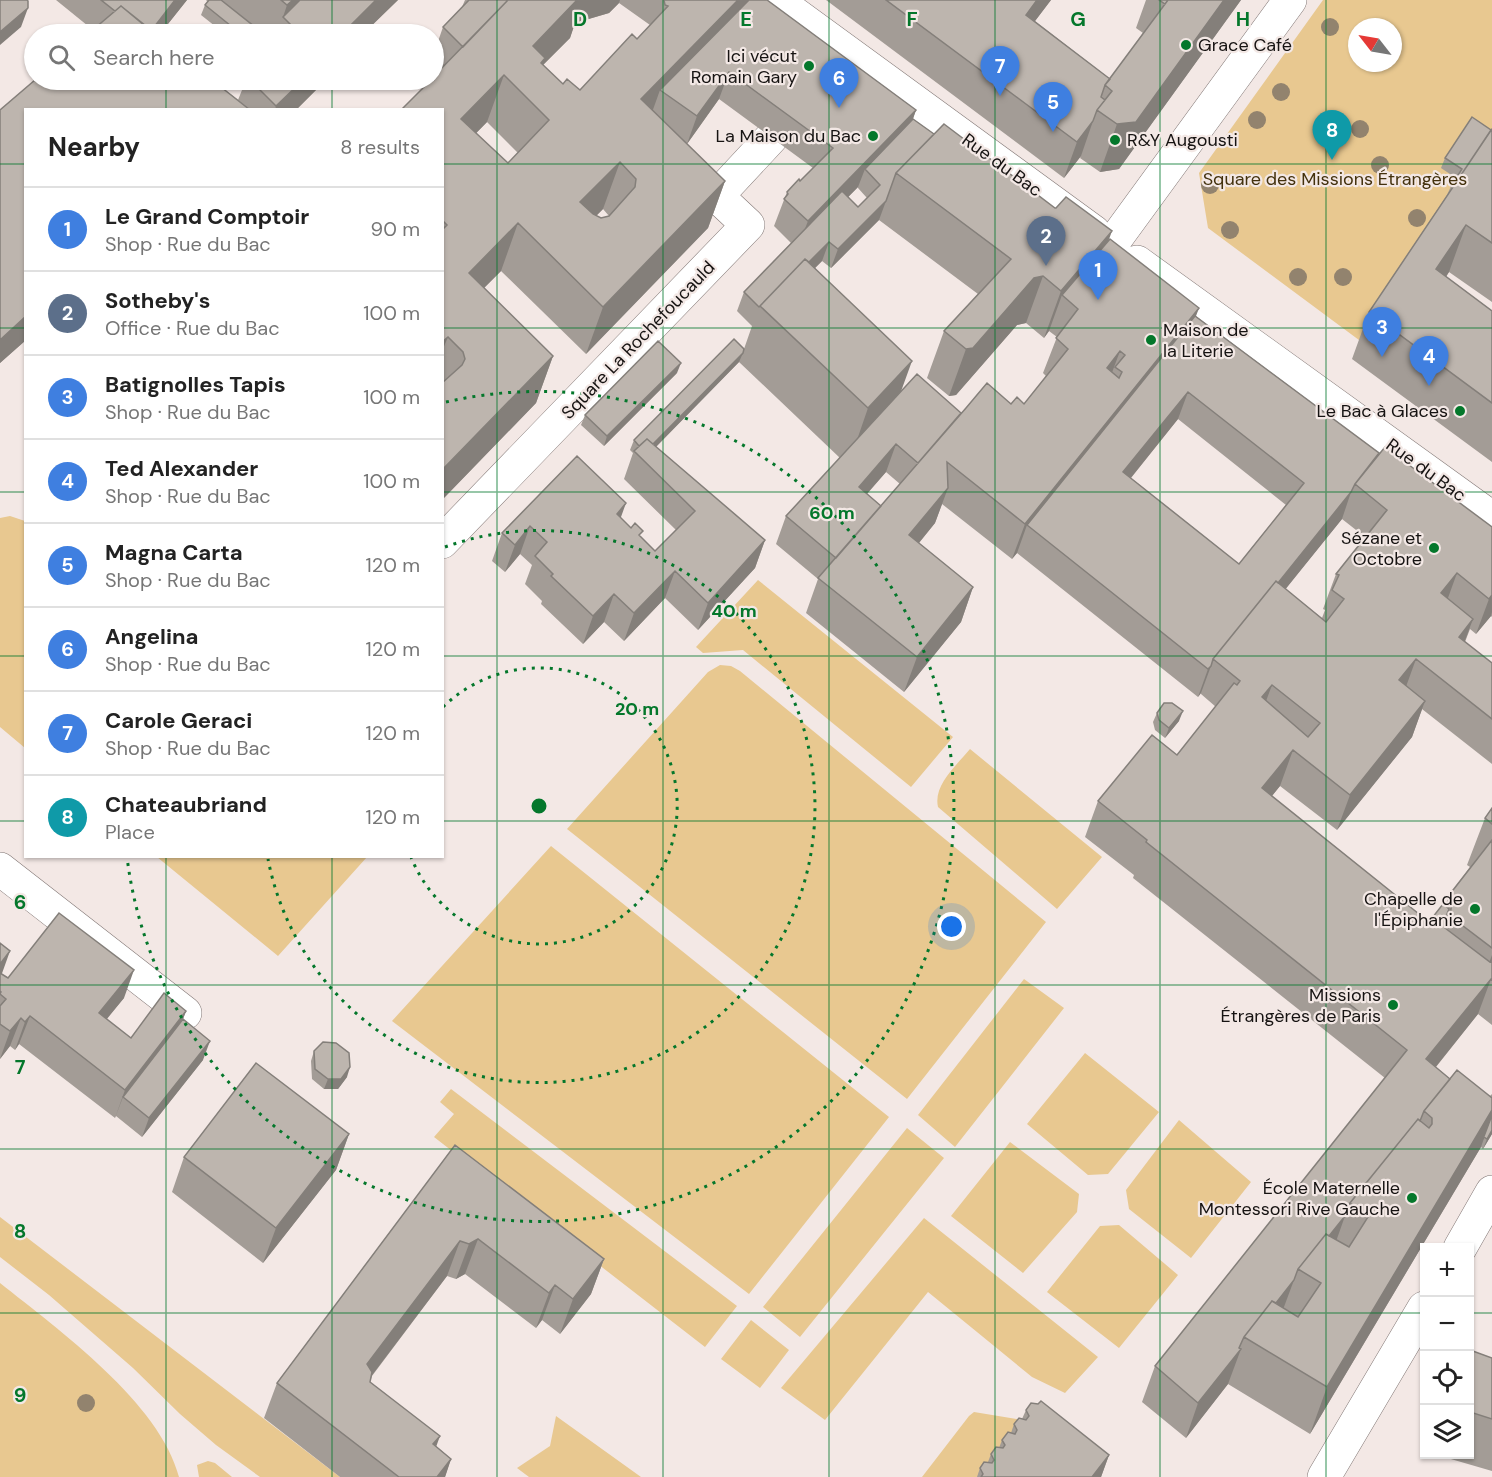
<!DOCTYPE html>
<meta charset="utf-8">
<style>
:root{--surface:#fff;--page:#f6f6f6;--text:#222;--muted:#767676;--line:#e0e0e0;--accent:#04772b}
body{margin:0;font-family:"DM Sans",sans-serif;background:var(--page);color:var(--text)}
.controls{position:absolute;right:18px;bottom:18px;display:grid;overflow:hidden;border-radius:0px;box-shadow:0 2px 4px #0004}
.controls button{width:54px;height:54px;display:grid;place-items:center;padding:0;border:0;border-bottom:2px solid var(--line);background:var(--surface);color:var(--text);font:30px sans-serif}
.compass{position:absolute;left:1348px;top:18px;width:54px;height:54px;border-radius:50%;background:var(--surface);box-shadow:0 2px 4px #0004;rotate:301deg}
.you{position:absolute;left:952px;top:927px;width:21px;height:21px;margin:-15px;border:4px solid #fff;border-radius:50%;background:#1a73e8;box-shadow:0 0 0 9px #1a73e833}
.badge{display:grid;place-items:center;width:39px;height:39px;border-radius:50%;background:var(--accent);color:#fff;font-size:20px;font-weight:700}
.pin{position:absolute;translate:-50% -50px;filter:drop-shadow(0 2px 3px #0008)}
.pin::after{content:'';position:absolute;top:32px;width:21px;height:18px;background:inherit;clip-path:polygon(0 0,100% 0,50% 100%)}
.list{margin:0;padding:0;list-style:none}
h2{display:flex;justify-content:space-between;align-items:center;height:78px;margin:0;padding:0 24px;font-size:26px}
h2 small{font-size:20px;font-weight:400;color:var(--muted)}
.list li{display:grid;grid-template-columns:39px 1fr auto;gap:18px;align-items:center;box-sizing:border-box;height:84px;padding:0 24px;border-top:2px solid var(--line)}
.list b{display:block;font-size:22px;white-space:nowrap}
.list p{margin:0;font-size:20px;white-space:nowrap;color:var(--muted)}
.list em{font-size:20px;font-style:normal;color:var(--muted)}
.icon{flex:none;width:33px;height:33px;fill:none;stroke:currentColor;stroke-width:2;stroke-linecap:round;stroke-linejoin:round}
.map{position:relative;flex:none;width:1492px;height:1477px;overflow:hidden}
.search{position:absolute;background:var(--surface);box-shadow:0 2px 4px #0004;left:24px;top:24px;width:420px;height:66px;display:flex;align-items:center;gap:15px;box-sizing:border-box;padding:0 21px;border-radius:33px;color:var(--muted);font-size:22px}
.panel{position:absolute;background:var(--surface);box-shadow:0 2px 4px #0004;left:24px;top:108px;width:420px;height:750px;border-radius:0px}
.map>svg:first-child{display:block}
</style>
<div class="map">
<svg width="1492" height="1477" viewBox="0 0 1492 1477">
<rect width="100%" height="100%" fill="#f3e8e5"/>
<!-- green -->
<path fill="#e8c890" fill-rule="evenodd" d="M1323,0h169v152l-129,191 -155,-115 -9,-55zM1357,27h36v36h-36z
M10,516l15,5v227l-25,-21v-209z
M758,580l195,157 -42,50 -168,-137 -40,3 -7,-6z
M720,665l11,1 9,5 306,251 -139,177 -340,-270 141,-157z
M970,749l132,108 -45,52 -119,-102c-5,-22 19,-42 32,-58z
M551,846l338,271 -140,177 -357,-273z
M157,857h210l-89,99z
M1024,979l40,29 -109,139 -37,-32z
M1085,1053l74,59 -51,62 -20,1 -61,-51z
M451,1089l286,217 -32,41 -271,-210 20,-23 -14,-12z
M1179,1120l72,62 -60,76 -62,-49 -3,-19z
M907,1128l37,30 -144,179 -37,-30z
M1010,1142l69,52 -2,18 -54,61 -72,-57z
M0,1217l340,260h-80l-44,-32 -36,-31 -47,-46 -84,-73 -49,-38z
M924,1218l174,139 -33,36 -33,-16 -104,-85 -103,128 -44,-32z
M1119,1225l59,50 -59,73 -72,-56 53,-66z
M0,1283c59,47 160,120 179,194h-179z
M751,1320l38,30 -29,38 -39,-29z
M974,1412l55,9 -42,56h-65l47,-61z
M556,1416l85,61h-112l-12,-9 33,-22z
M208,1461l7,2 17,14h-33l-2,-12z"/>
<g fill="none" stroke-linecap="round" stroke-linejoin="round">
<defs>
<path id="minor" d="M776,0l318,232
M1112,244l178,-244
M1137,262l355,256
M442,542l306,-317 -31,-29 54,-58
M0,869l185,144
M1460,1248l32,-56
M1324,1477l100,-169"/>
</defs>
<!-- minor casing -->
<use href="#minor" stroke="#827775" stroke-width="34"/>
<!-- minor -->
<use href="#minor" stroke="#fff" stroke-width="33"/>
</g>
<!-- trees -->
<g fill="#92836e">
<circle cx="1330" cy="27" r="9"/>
<circle cx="1281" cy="92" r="9"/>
<circle cx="1257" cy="120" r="9"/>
<circle cx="1327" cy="121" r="9"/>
<circle cx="1360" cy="129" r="9"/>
<circle cx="1380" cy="165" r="9"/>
<circle cx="1210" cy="185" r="9"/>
<circle cx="1417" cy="218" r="9"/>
<circle cx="1230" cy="230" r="9"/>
<circle cx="1298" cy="277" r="9"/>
<circle cx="1343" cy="277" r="9"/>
<circle cx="86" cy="1403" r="9"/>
</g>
<!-- wall -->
<path fill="#a39c96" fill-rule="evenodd" d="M56,0h131l-27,34 -67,-4z
M206,0h192l-35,34h-138l-24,-19 4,-10 3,-3z
M465,0h302l149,110 -3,9 21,15 174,107 88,75 183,137 113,74v90l-1,-1 -15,18 -6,-5 -5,13 27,21v101l-70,-55 -10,28 -75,93 -57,-44 -8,10 157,126 16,-17 5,-11 20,-27 -3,-2 18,-47 7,-10v217l-14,-11 -42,53 14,12 40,17 2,-2v40l-9,15 -2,-2 -171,287 -82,-50 -42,54 -44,-36 13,-36 230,-288 -252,-200 1,-3 -49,-38 13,-36 79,-46 39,-48 -15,-13v-1l-3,4 -181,-144 -5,6 -70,-55 -7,19 -16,20 54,44 -12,35 -57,70 -98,-79 12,-34 -42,-35 10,-28 54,-58 -101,-96 -83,85 109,93 -10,28 -57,62 -33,-32 -41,43 -20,-19 -21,22 -42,-40 1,-3 -17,-17 7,-19 -12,-11 -15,18 -13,-11 10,-28 75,-77 43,61 35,34 21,-21 -52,-51 9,-26 -3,-3 4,-10 110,-91 8,-23 -15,-15 7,-19 47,-49 -17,-17 13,-34 13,-11 13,-13 -94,-69 -32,45 38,37 -17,47 -122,126 -85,-83 -17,17 69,68 -17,47 -94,97v-390l-3,-39 -5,-5v-13l9,-26 19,-20zM619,3l31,22 -13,14 -57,51 -17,-6 -20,-19 27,-27 5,-15 34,-10zM487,122l31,31 -10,10 -32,-30zM858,187v1l9,10 -9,9 -10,-10zM603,209l6,7 -8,2 -5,-2zM879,220l99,74 -34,37 -17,47 22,18 7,-1 61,-70 9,-2 18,15 5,-7 8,6 -14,36 3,3 -22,28h-13l-50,9 -60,-22 -86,-123 7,-7 9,7zM1178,419l108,86 -47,59 -108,-86zM886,472l14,12 -19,22 -14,-12zM1342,519l23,18 -29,37 -13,35 2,1 -3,8 -37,-29z
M826,0h225l-16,21 75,58 33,-46 -7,-5 10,-28h95l-122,169 -19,3 -20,-14 1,-2 -17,22z
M35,80h177l26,20 8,-20h80l-30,30h-270v230l-26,23v-253z
M1492,129v173l-43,-30 -3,5 46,34v151l-140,-103 17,-47 78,-117 4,-9 5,-8 -15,-10 4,-10z
M677,373l-73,73 -23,-21 4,-10z
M1157,713l22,8 -14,17 -10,-8 -2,-8z
M0,943l2,31 6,4 116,20 -18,21 25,19 55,-27 -3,8 20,41 -61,77 -26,-21 -1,2 -96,-74 -4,6 -5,-4 -10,13z
M314,1051l33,26 -9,12h-14l-12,-10 -1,-18z
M349,1134l-13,36 -73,93 -91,-71 12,-35z
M455,1145l149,114 -13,35 -31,40 -18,-14 -6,8 -71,-54 -9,5 -9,-3 -75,100 -2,6 66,64 15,13 -6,18h-105l-76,-59 13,-35z
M1470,1350l22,8v113l-55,-16h33z
M1026,1410l83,45 -8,22h-124l3,-9 8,-6 3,-8 8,-6 3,-8 9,-7 3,-9 8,-5z"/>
<!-- shaded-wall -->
<path fill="#847f7a" d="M175,0h12l-27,34h-12z
M293,0h30l-40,17 4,-12z
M376,0h22l-35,34h-20l2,-3z
M576,0h44l-1,3 -10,10 -34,10 -5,15 -27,27 -13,36 3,-55z
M738,0h16l-94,90 -10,28 -9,-19z
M1037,0h14l-38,50 13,-35z
M1224,0h17l-122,169 -19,3 17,-48z
M28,8l-7,19 -21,18v-13z
M729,72l-10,27 -32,45 10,-28z
M504,75l-17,47 -43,44 17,-47z
M303,80h23l-30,30h-21l1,-4z
M916,110l-10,28 -41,31 -7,18 -61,62 11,-28z
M1093,121l-12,35 -17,22 13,-36z
M620,162l-17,47 -40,40 17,-47z
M725,181l-17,47 -122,126 17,-47z
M886,201l-7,19 -48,48 7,-19z
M518,223l-17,48 -49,49 17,-47z
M1466,225l-17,47 -30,44 17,-47z
M1112,231l-17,47 -33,17 -13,36 -5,7 17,-47z
M829,242l-7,19 -22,22 7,-19z
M1043,276l-17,47 -9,2 -61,70 -7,1 17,-47 68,-71z
M1199,308l-13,35 -159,182 -10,28 -5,6 13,-35z
M26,316v24l-26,23v-23z
M448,337l-6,14v-9z
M1120,351l-13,35v-18z
M743,353l-4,9 -96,98 2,-8z
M553,356l-17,47 -94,97v-30z
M912,361l-21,58 -43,47 20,-58z
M681,363l-4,10 -73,73 3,-10z
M1188,392l-10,27 -65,81 10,-28z
M896,444l-10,28 -37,42 10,-27z
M948,488l-13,35 -39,48 13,-36z
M1351,492l-9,27 -119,148 -8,-7z
M626,503l-10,28 1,-17z
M530,526l-10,28 -15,18 10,-27z
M765,540l-10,28 -57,62 10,-27z
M675,571l-10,27 -41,43 10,-28z
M1457,573l-13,36 -3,-16z
M973,587l-12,35 -57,70 13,-35z
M614,594l-10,28 -21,22 10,-28z
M1492,595v17l-1,4 -15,18 13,-35z
M1473,619l-13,35 -1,-17z
M1416,659l-13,36 -4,-15z
M1211,666l-10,27 -3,4 10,-28z
M1272,685l-13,35 3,-23z
M1425,701l-13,36 -75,93 13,-35z
M1183,711l-4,10 -14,17 4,-10z
M1293,750l-13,36 -30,37 12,-35z
M10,951l-10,28v-15z
M1492,955v25l-1,-1 -13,35 -64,80 12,-35 51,-63z
M134,970l-10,28 -35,43 10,-28z
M186,1011l-10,27 -53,59 -8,21 10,-28z
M30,1016l-11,28 -4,6 10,-28z
M21,1018l-11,28 -10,13 10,-28z
M210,1041l-7,19 -61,77 7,-19z
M350,1067l-3,10 -9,12h-14l4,-10z
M1492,1110v5l-11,32 -171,287 17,-47z
M1492,1130v4l-9,15 4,-10z
M349,1134l-13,36 -73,93 13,-35z
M1345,1216l-12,34 -32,21z
M478,1239l-13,35 -9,5 13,-35z
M460,1241l-13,35 -93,123 13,-35z
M604,1259l-13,35 -31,40 13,-35z
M1294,1280l-13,35 -34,24z
M555,1285l-13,35 -6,8 13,-35z
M1241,1349l-13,35 -42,54 12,-35z
M440,1436l-13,36 6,-28z
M1109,1455l-8,22h-9z
M451,1459l-6,18h-8z"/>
<!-- building -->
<path fill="#bdb5ae" stroke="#847f7a" stroke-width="1.5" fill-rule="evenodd" d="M0,0h27l1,1v7l-28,24z
M101,0h74l-24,31 -30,-25 -6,5z
M209,0h12l43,34h-23l-36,-29z
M281,0h12l-6,5z
M300,0h76l-31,31 4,3h-60l6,-5 -12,-12z
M469,0h39l-45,47 -20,-20z
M508,0h69l-44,46 12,12 -4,5 22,21 4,-5 13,11 52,-56 5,5 31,-33 -3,-1 -1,-5h74l-97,99 84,82 -122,126 -85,-84 -49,50 84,83 -111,114v-87l20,-18 3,-6 -2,-7 -15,-15 -6,5v-112l5,-5 -5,-5v-110h-41l30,-30h3v-4zM504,75l45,45 -41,43 -47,-44zM620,162l16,17 -1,8 -26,29 -8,2 -8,-4 -13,-12z
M749,0h18l149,110 -108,111 -24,-22 4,-5 -1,-2 12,-13 1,2 33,-33 -104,-76 -32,44 -37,-26z
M886,0h151l-11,15 84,64 -5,6 -4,12 4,3 -8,10 -4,11 -16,21z
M1159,0h9l-3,4z
M1168,0h56l-88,122 -19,2 -20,-14 15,-19 -7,-6z
M121,6l35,28h-68z
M35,80h177l38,30h-224v206l-26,24v-230z
M250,80h53l-27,26z
M1472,117l19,13 -38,57 -2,-1 11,-17 -17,-11z
M913,119l21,15 -38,39 -10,28 -48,48 -9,-7 -20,20 -4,-3 -46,48 -15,-15 98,-101 16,16 22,-22 -15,-16z
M944,124l111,84h1l10,-11 46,34 -51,60 -18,-15 -9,2 -61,70 -7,1 -22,-18 67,-72 -115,-86z
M1492,129v114l-26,-18 -30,44 56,42v92l-123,-91z
M1110,239l89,69 -174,216 -78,-62 1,26 -39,47 64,52 -56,70 -99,-79 148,-170 21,-25 24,21 6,-7 7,7 44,-55 -12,-11 22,-29 -16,-14zM1120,351l5,4 -10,12 7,5 -3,6 -12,-10z
M805,259l107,102 -44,47 -108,-102z
M1195,316l184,137 -24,31 -4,8 -73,91 -2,-2 -63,78 -2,7 -3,3 -181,-144zM1188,392l116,91 -65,81 -116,-92z
M734,339l10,10 -1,4 -90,91 -6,-5 -8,7 -5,-6z
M658,341l23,22 -74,73 -22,-21z
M917,374l44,39 -43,50 -22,-19 -37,43 22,19 -45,52 -50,-42z
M647,439l118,101 -57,63 -33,-32 -41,42 -20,-19 -21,22 -42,-40 2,-2 -18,-18 12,-14 -17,-16 -15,19 -13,-12 75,-77 49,47 -9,11 14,14 4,-5 8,8 -4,4 16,16 40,-40 -61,-60z
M1385,447l107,80v68l-3,4 -32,-26 -16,20 32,26 -14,18 33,26v56l-76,-60 -17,21 26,21 -75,94 -57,-45 -31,38 167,134 14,-18 6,5 -2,5 -2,14 45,34 2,-1v19l-1,-1 -65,80 24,20 -26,32 -4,10 -2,-2 -68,84 -5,13 -16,20 -3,-2 -28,35 -4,11 -18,23 -4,-2 -28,36 -5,11 2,1 -43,54 -43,-37 252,-316 -261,-208 1,-2 -49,-39 54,-66 25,20 57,-72 3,2 3,-4 -27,-22 63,-78 50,41 18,-23 -12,-9 7,-15 -3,-1 51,-64 -32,-26zM1272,685l48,38 -12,14 -46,-40z
M1164,703h8l11,8 -14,17 -10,-8 -2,-7z
M1492,808v16l-7,-6z
M1492,840v108l-42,-32 2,-14 3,-4 -5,-4z
M59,913l75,57 -35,43 32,25 33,-45 22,18 -61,79 -95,-74 -5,6 -4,-4 -11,13 -10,-7v-18l6,-7 -6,-5 1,-2 -1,-1v-18l8,5z
M0,943l10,8 -10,13z
M183,1019l27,22 -61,77 -26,-21z
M323,1042l13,1 13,10 1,14 -9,12h-13l-13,-10 -1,-18z
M256,1063l93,71 -73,94 -92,-71z
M1457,1070l35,28v12l-165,277 -83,-50 28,-36 26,16 23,-34 -23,-14 28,-35 23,13 19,-30 -18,-14 68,-84 11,9 3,-4v-6l-8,-7z
M1492,1115v15l-5,9 -3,-2 -1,2z
M455,1145l149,114 -31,40 -18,-14 -6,8 -71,-54 -9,5 -9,-3 -93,123 5,8 -2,10 70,54 -7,8 18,15 -14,18h-38l-122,-94z
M1470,1350l22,8v61l-22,-7z
M1041,1401l68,54 -17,22h-111l2,-3 -3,-6 4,-6 8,1 2,-3 -3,-6 5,-7 7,1 2,-3 -3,-5 6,-8 7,2 2,-4 -3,-6 5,-6 7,2 3,-4 -3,-6 5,-7 7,1z"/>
<!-- grid -->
<path fill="none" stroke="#04772b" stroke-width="1.5" stroke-opacity="0.55" d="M166,0v34M332,0v34M497,0v1477M663,0v1477M829,0v1477M995,0v1477M1160,0v1477M1326,0v1477M166,80v30M332,80v30M0,164h26M442,164h1050M0,328h26M442,328h1050M0,492h26M442,492h1050M0,656h26M442,656h1050M0,821h26M442,821h1050M166,856v621M332,856v621M0,985h1492M0,1149h1492M0,1313h1424M1470,1313h22"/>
<!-- distance rings -->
<g fill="none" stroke="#04772b" stroke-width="3" stroke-dasharray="3 6">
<path d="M443 707A138 138 0 1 1 411 857"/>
<path d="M445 547A276 276 0 1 1 268 859"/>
<path d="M446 402A415 415 0 1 1 127 857"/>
</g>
<!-- markers -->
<g fill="#04772b" stroke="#f3e8e5" stroke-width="2">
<circle cx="1186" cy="45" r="6"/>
<circle cx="809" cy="66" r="6"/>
<circle cx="873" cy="136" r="6"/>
<circle cx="1115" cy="140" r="6"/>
<circle cx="1151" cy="340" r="6"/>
<circle cx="1460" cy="411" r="6"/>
<circle cx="1434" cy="548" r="6"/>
<circle cx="1475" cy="909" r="6"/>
<circle cx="1393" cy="1005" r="6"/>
<circle cx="1412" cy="1198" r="6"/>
</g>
<g text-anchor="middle" stroke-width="4.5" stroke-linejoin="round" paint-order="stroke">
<!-- poi labels -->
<g font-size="18" fill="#161312" stroke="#f3e8e5" text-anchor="end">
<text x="1198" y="51" text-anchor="start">Grace Café</text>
<text x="797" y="62">Ici vécut<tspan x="797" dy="21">Romain Gary</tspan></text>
<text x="861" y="142">La Maison du Bac</text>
<text x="1127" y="146" text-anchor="start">R&amp;Y Augousti</text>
<text x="1163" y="336" text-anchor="start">Maison de<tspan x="1163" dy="21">la Literie</tspan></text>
<text x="1448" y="417">Le Bac à Glaces</text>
<text x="1422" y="544">Sézane et<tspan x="1422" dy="21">Octobre</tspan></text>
<text x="1463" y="905">Chapelle de<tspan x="1463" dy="21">l'Épiphanie</tspan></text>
<text x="1381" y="1001">Missions<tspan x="1381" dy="21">Étrangères de Paris</tspan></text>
<text x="1400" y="1194">École Maternelle<tspan x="1400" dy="21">Montessori Rive Gauche</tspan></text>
</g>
<!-- street labels -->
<g font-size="18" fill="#161312" stroke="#f3e8e5">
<text transform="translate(1002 165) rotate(36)" y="6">Rue du Bac</text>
<text transform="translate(638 340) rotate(-46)" y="6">Square La Rochefoucauld</text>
<text transform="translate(1426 470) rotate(36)" y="6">Rue du Bac</text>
</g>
<!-- park labels -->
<g font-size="18" fill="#43310d" stroke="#f3e8e5">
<text x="1335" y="185">Square des Missions Étrangères</text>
</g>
</g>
<g font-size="20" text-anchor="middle" font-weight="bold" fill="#04772b" stroke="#f3e8e5" stroke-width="4.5" stroke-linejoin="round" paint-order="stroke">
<text x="580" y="26">D</text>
<text x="746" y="26">E</text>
<text x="912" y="26">F</text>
<text x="1078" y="26">G</text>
<text x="1243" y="26">H</text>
<text x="20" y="909">6</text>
<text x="20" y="1074">7</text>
<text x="20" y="1238">8</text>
<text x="20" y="1402">9</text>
</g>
<circle cx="539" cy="806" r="9" fill="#04772b" stroke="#f3e8e5" stroke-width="3"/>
<g font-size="18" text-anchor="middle" font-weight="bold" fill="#04772b" stroke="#f3e8e5" stroke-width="4.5" stroke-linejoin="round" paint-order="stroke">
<text x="832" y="519">60 m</text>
<text x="734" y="617">40 m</text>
<text x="637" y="715">20 m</text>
</g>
</svg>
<div class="controls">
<button>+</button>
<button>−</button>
<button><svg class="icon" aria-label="locate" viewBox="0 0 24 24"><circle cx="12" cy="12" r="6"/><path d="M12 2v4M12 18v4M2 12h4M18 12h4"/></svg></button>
<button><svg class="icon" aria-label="layers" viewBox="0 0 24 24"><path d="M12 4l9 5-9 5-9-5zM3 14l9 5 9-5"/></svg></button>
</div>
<svg class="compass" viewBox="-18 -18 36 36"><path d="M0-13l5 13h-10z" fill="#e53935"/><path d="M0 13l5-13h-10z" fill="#767676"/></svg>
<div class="you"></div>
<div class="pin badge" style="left:1098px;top:300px;background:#3f7fe0">1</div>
<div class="pin badge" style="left:1046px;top:266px;background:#5c6f8a">2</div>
<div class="pin badge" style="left:1382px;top:357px;background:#3f7fe0">3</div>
<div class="pin badge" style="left:1429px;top:386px;background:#3f7fe0">4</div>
<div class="pin badge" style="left:1053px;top:132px;background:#3f7fe0">5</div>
<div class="pin badge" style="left:839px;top:108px;background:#3f7fe0">6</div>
<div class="pin badge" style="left:1000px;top:96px;background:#3f7fe0">7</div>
<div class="pin badge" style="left:1332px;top:160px;background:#0f9aa8">8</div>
<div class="search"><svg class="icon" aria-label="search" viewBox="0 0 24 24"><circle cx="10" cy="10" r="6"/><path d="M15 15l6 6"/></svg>Search here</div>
<section class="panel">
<h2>Nearby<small>8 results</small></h2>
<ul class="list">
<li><span class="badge" style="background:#3f7fe0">1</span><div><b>Le Grand Comptoir</b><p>Shop · Rue du Bac</p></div><em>90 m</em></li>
<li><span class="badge" style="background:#5c6f8a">2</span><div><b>Sotheby's</b><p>Office · Rue du Bac</p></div><em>100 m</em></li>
<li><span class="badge" style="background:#3f7fe0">3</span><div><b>Batignolles Tapis</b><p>Shop · Rue du Bac</p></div><em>100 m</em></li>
<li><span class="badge" style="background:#3f7fe0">4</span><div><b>Ted Alexander</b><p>Shop · Rue du Bac</p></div><em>100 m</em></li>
<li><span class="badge" style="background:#3f7fe0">5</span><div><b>Magna Carta</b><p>Shop · Rue du Bac</p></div><em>120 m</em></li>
<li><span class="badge" style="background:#3f7fe0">6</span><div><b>Angelina</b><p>Shop · Rue du Bac</p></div><em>120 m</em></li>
<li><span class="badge" style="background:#3f7fe0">7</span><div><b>Carole Geraci</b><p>Shop · Rue du Bac</p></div><em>120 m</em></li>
<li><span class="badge" style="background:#0f9aa8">8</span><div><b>Chateaubriand</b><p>Place</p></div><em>120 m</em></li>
</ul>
</section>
</div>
